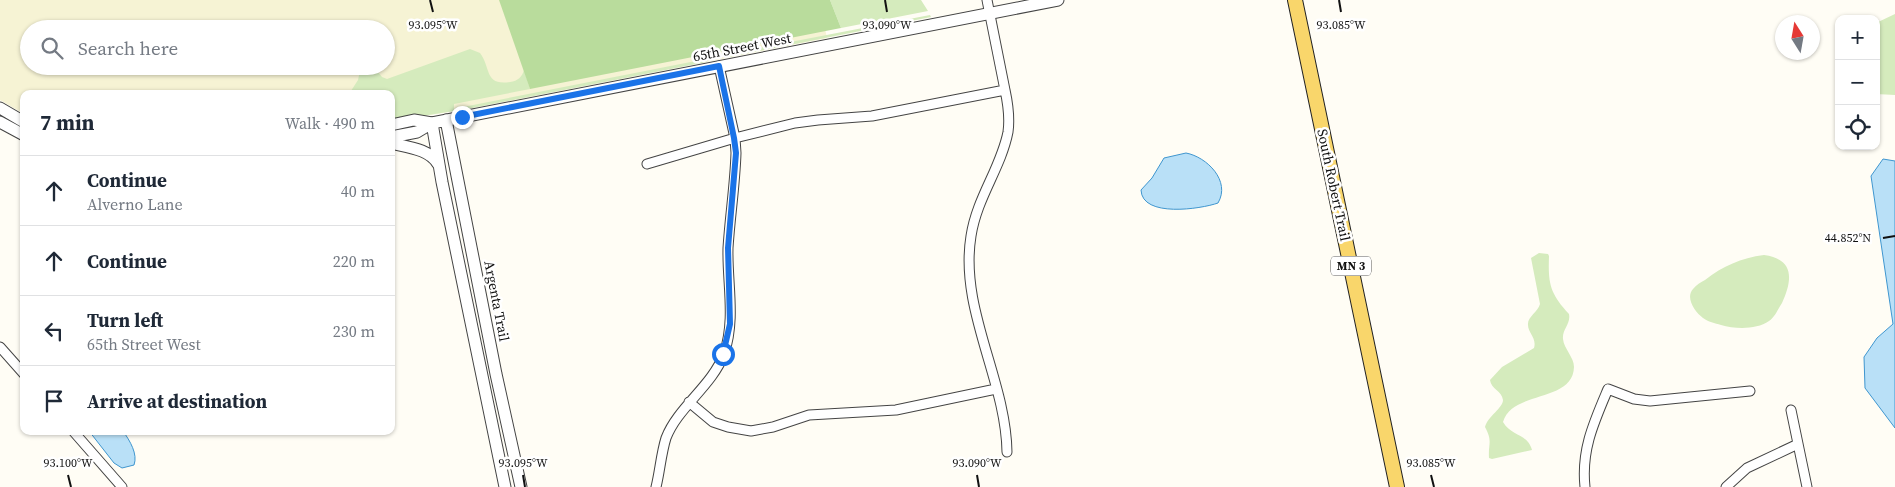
<!DOCTYPE html>
<meta charset="utf-8">
<style>
:root{--surface:#fff;--page:#f6f6f7;--text:#1f2937;--muted:#747a83;--line:#e0e1e3}
body{margin:0;font-family:"Source Serif 4",serif;background:var(--page);color:var(--text)}
.controls{position:absolute;right:15px;top:15px;display:grid;overflow:hidden;border-radius:10px;box-shadow:0 1px 4px #0004}
.controls button{width:45px;height:45px;display:grid;place-items:center;padding:0;border:0;border-bottom:1px solid var(--line);background:var(--surface);color:var(--text);font:25px sans-serif}
.compass{position:absolute;left:1775px;top:15px;width:45px;height:45px;border-radius:50%;background:var(--surface);box-shadow:0 1px 4px #0004;rotate:349deg}
.stop{position:absolute;width:15px;height:15px;margin:-11px;border:4px solid #1a73e8;border-radius:50%;background:#fff}
.stop.end{background:#1a73e8;border-color:#fff;box-shadow:0 1px 5px #0008}
.list{margin:0;padding:0;list-style:none}
h2{display:flex;justify-content:space-between;align-items:center;height:65px;margin:0;padding:0 20px;font-size:21px}
h2 small{font-size:16px;font-weight:400;color:var(--muted)}
.list li{display:grid;grid-template-columns:32px 1fr auto;gap:15px;align-items:center;box-sizing:border-box;height:70px;padding:0 20px;border-top:1px solid var(--line)}
.list b{display:block;font-size:19px;white-space:nowrap}
.list p{margin:0;font-size:16px;white-space:nowrap;color:var(--muted)}
.list em{font-size:16px;font-style:normal;color:var(--muted)}
.icon{flex:none;width:28px;height:28px;fill:none;stroke:currentColor;stroke-width:2;stroke-linecap:round;stroke-linejoin:round}
.map{position:relative;flex:none;width:1895px;height:487px;overflow:hidden}
.search{position:absolute;background:var(--surface);box-shadow:0 1px 4px #0004;left:20px;top:20px;width:375px;height:55px;display:flex;align-items:center;gap:12px;box-sizing:border-box;padding:0 18px;border-radius:28px;color:var(--muted);font-size:19px}
.panel{position:absolute;background:var(--surface);box-shadow:0 1px 4px #0004;left:20px;top:90px;width:375px;height:345px;border-radius:10px}
.map>svg:first-child{display:block}
</style>
<div class="map">
<svg width="1895" height="487" viewBox="0 0 1895 487">
<rect width="100%" height="100%" fill="#fffdf5"/>
<!-- farmland -->
<path fill="#f6f3d4" fill-rule="evenodd" d="M0,0h819l8,38 -360,71 -76,12v-27h-367v20l-24,-14zM29,29h357v37h-357z"/>
<!-- green -->
<path fill="#d5ebbd" d="M830,0h91l7,11 -87,17z
M1895,14v81l-19,-1v-71z
M930,15l1,2 -202,40 -6,-2z
M470,49l10,4c11,14 4,33 30,29 8,-1 12,-5 14,-12l6,19 -76,15v7l-63,10v-27h-42l9,-14 3,-14h12l9,11 5,2z
M711,58l-5,4 -239,47 -7,1 -2,-2z
M1539,253l9,1 1,2c-1,28 1,37 20,58 2,10 -7,15 -6,25 1,10 11,18 11,28 -1,36 -62,23 -71,55 9,15 24,11 29,28l-40,9 -3,-1c-1,-15 4,-16 -4,-31 3,-11 18,-19 18,-27 -1,-9 -12,-11 -13,-20l12,-13 32,-19c3,-10 -6,-15 -6,-23 -1,-8 10,-13 12,-21l-9,-46z
M1764,255c30,4 29,24 18,48 -4,6 -7,14 -13,18 -13,9 -34,8 -48,4 -6,-2 -13,-3 -18,-7 -8,-6 -18,-20 -10,-29 3,-4 8,-7 12,-9 18,-14 36,-22 59,-25z"/>
<!-- forest -->
<path fill="#b9dc9c" d="M499,0h331l11,28 -311,61z"/>
<!-- water -->
<path fill="#b9e0f7" stroke="#3f96cf" d="M1186,153c21,4 45,28 32,50 -17,6 -76,15 -77,-13l11,-12 12,-20z
M1883,159l12,2v267l-30,-40 -1,-31 13,-19 16,-14 -22,-148z
M89,431h34c7,10 15,23 11,34l-12,3 -8,-5z"/>
<g fill="none" stroke-linecap="round" stroke-linejoin="round">
<defs>
<path id="minor" d="M987,0l18,90
M647,164l88,-26 60,-15 23,-3 54,-4 133,-26c3,14 5,28 3,42 -7,36 -31,65 -37,104 -12,73 35,144 36,216
M0,347l24,27
M689,402l24,20 15,5 23,4 22,-4 36,-12 87,-5 100,-21
M1791,410l16,77
M73,431l49,56
M656,487c4,-16 5,-33 10,-49 12,-31 46,-52 58,-84 12,-35 3,-71 4,-106 2,-32 7,-63 8,-95l-1,-15 -16,-72
M1585,487c-4,-37 9,-65 23,-98l26,10 16,2 100,-10
M1726,487l21,-19 51,-24"/>
<path id="tertiary" d="M0,108l24,14
M446,120l50,254 25,113
M0,122l24,13
M432,123l10,59 63,305
M391,125l23,-5 18,3
M391,137l26,-5 15,-9 626,-123
M391,143c16,4 39,6 47,21"/>
<path id="primary" d="M1295,0l102,487"/>
</defs>
<!-- minor casing -->
<use href="#minor" stroke="#444" stroke-width="11"/>
<!-- tertiary casing -->
<use href="#tertiary" stroke="#444" stroke-width="13"/>
<!-- primary casing -->
<use href="#primary" stroke="#222" stroke-width="16"/>
<!-- minor -->
<use href="#minor" stroke="#fff" stroke-width="9"/>
<!-- tertiary -->
<use href="#tertiary" stroke="#fff" stroke-width="11"/>
<!-- primary -->
<use href="#primary" stroke="#f9d66b" stroke-width="14"/>
</g>
<g fill="none" stroke-linecap="round" stroke-linejoin="round">
<!-- route -->
<path stroke="#1a73e8" stroke-width="6" d="M462,117l257,-51 15,72 2,15 -8,95 2,76 -7,30"/>
</g>
<!-- ticks -->
<path fill="none" stroke="#111" stroke-width="2" d="M430,0l3,12M885,0l2,12M1339,0l2,12M1883,238l12,-2M68,475l3,12M523,475l2,12M977,475l2,12M1431,475l3,12"/>
<g text-anchor="middle" stroke-width="5" stroke-linejoin="round" paint-order="stroke">
<!-- shield labels -->
<rect fill="#fff" stroke="#585858" stroke-width="1" x="1331" y="256.5" width="40" height="19" rx="4"/>
<g font-size="12" font-weight="bold" fill="#111">
<text x="1351" y="270">MN 3</text>
</g>
<!-- street labels -->
<g font-size="14" fill="#111" stroke="#fff">
<text transform="translate(742 47) rotate(-11)" y="5">65th Street West</text>
<text transform="translate(1334 185) rotate(78)" y="5">South Robert Trail</text>
<text transform="translate(497 301) rotate(79)" y="5">Argenta Trail</text>
</g>
</g>
<g font-size="12" text-anchor="middle" fill="#111" stroke="#fff" stroke-width="5" stroke-linejoin="round" paint-order="stroke">
<text x="887" y="29">93.090°W</text>
<text x="1341" y="29">93.085°W</text>
<text x="433" y="29">93.095°W</text>
<text x="1848" y="242">44.852°N</text>
<text x="68" y="467">93.100°W</text>
<text x="523" y="467">93.095°W</text>
<text x="977" y="467">93.090°W</text>
<text x="1431" y="467">93.085°W</text>
</g>
</svg>
<div class="controls">
<button>+</button>
<button>−</button>
<button><svg class="icon" aria-label="locate" viewBox="0 0 24 24"><circle cx="12" cy="12" r="6"/><path d="M12 2v4M12 18v4M2 12h4M18 12h4"/></svg></button>
</div>
<svg class="compass" viewBox="-18 -18 36 36"><path d="M0-13l5 13h-10z" fill="#e53935"/><path d="M0 13l5-13h-10z" fill="#747a83"/></svg>
<div class="stop" style="left:723px;top:354px"></div>
<div class="stop end" style="left:462px;top:117px"></div>
<div class="search"><svg class="icon" aria-label="search" viewBox="0 0 24 24"><circle cx="10" cy="10" r="6"/><path d="M15 15l6 6"/></svg>Search here</div>
<section class="panel">
<h2>7 min<small>Walk · 490 m</small></h2>
<ul class="list">
<li><svg class="icon" aria-label="ahead" viewBox="0 0 24 24"><path d="M12 20V5M6 11l6-6 6 6"/></svg><div><b>Continue</b><p>Alverno Lane</p></div><em>40 m</em></li>
<li><svg class="icon" aria-label="ahead" viewBox="0 0 24 24"><path d="M12 20V5M6 11l6-6 6 6"/></svg><div><b>Continue</b></div><em>220 m</em></li>
<li><svg class="icon" aria-label="left" viewBox="0 0 24 24"><path d="M17 20v-9H6M10 6l-5 5 5 5"/></svg><div><b>Turn left</b><p>65th Street West</p></div><em>230 m</em></li>
<li><svg class="icon" aria-label="arrive" viewBox="0 0 24 24"><path d="M6 21V4h12l-3 4 3 4H6"/></svg><div><b>Arrive at destination</b></div></li>
</ul>
</section>
</div>
